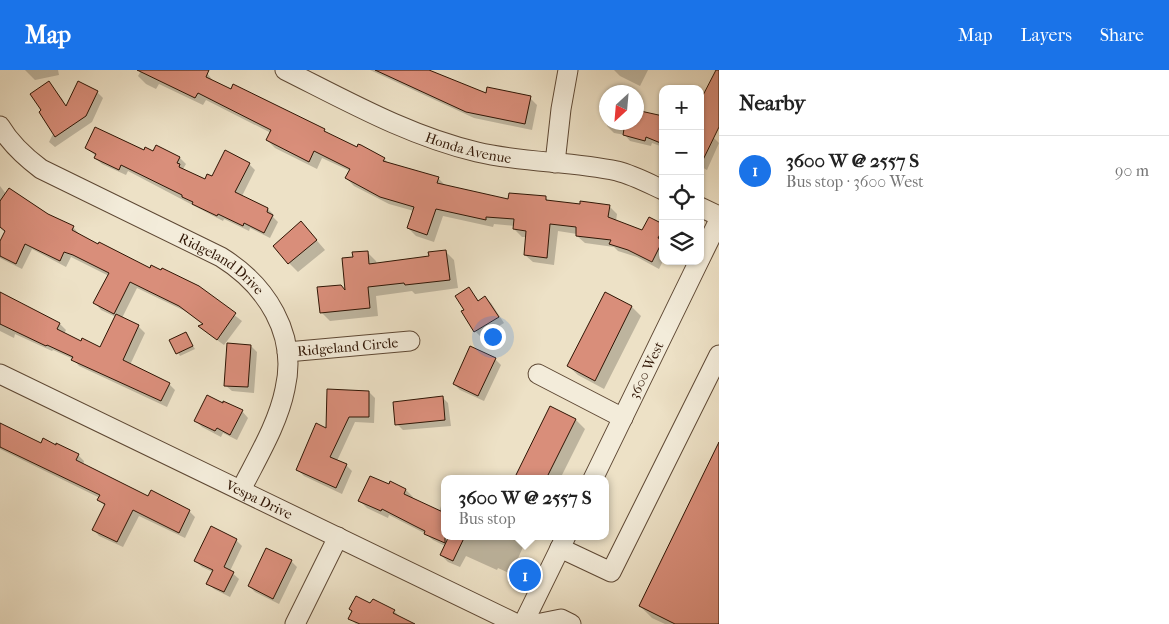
<!DOCTYPE html>
<meta charset="utf-8">
<style>
:root{--surface:#fff;--page:#f2f2f2;--text:#222;--muted:#767676;--line:#e0e0e0;--accent:#1a73e8}
body{margin:0;font-family:"IM FELL French Canon",serif;background:var(--page);color:var(--text)}
.controls{position:absolute;right:15px;top:15px;display:grid;overflow:hidden;border-radius:10px;box-shadow:0 1px 4px #0004}
.controls button{width:45px;height:45px;display:grid;place-items:center;padding:0;border:0;border-bottom:1px solid var(--line);background:var(--surface);color:var(--text);font:25px sans-serif}
.compass{position:absolute;left:599px;top:15px;width:45px;height:45px;border-radius:50%;background:var(--surface);box-shadow:0 1px 4px #0004;rotate:206deg}
.you{position:absolute;left:492px;top:266px;width:18px;height:18px;margin:-12px;border:4px solid #fff;border-radius:50%;background:#1a73e8;box-shadow:0 0 0 8px #1a73e833}
.badge{display:grid;place-items:center;width:32px;height:32px;border-radius:50%;background:var(--accent);color:#fff;font-size:16px;font-weight:700}
.pin{position:absolute;translate:-50% -50%;border:2px solid #fff;box-shadow:0 1px 5px #0006}
.popup{position:absolute;left:441px;top:405px;width:168px;height:65px;box-sizing:border-box;display:grid;place-content:center;border-radius:10px;background:var(--surface);filter:drop-shadow(0 1px 4px #0005);font-size:16px;white-space:nowrap;color:var(--muted)}
.popup b{font-size:19px;color:var(--text)}
.popup::after{content:'';position:absolute;left:50%;top:100%;margin-left:-10px;border:10px solid transparent;border-top-color:var(--surface)}
.list{margin:0;padding:0;list-style:none}
h2{display:flex;justify-content:space-between;align-items:center;height:65px;margin:0;padding:0 20px;font-size:21px}
h2 small{font-size:16px;font-weight:400;color:var(--muted)}
.list li{display:grid;grid-template-columns:32px 1fr auto;gap:15px;align-items:center;box-sizing:border-box;height:70px;padding:0 20px;border-top:1px solid var(--line)}
.list b{display:block;font-size:19px;white-space:nowrap}
.list p{margin:0;font-size:16px;white-space:nowrap;color:var(--muted)}
.list em{font-size:16px;font-style:normal;color:var(--muted)}
.icon{flex:none;width:28px;height:28px;fill:none;stroke:currentColor;stroke-width:2;stroke-linecap:round;stroke-linejoin:round}
.map{position:relative;flex:none;width:719px;height:554px;overflow:hidden}
header{display:flex;align-items:center;gap:30px;box-sizing:border-box;height:70px;padding:0 25px;background:var(--accent);color:#fff}
header strong{font-size:24px}
nav{display:flex;gap:28px;margin-inline-start:auto;font-size:18px}
main{display:flex}
aside{flex:1;background:var(--surface)}
.map>svg:first-child{display:block}
</style>
<header>
<strong>Map</strong>
<nav><a>Map</a><a>Layers</a><a>Share</a></nav>
</header>
<main>
<div class="map">
<svg width="719" height="554" viewBox="0 0 719 554">
<rect width="100%" height="100%" fill="#ede1c6"/>
<filter id="stains"><feTurbulence type="fractalNoise" baseFrequency=".004" numOctaves="4"/><feColorMatrix values="0 0 0 0 .2 0 0 0 0 .09 0 0 0 0 .02 0 0 0 .5 -.17"/></filter>
<radialGradient id="worn" r=".72"><stop offset=".6" stop-color="#630" stop-opacity="0"/><stop offset="1" stop-color="#630" stop-opacity=".3"/></radialGradient>
<!-- shadow -->
<path fill="#0003" d="M25,0h33l1,5 -24,5z
M139,0h60l8,3 7,9 17,9 3,-5 90,44 4,4 29,15 27,10 6,5 48,14 9,9 62,13 36,-2 4,3 32,4 28,1 8,8 -1,7 27,11 20,-7v36l-4,8 -22,-12 -19,-6 -4,-4 -29,-4 -8,-7v-2l-19,-3 -4,34 -21,-3 -8,-7 2,-18h-5l-8,-8 1,-3 -21,-2 -1,3 -50,-11 -9,26 -18,-6 -8,-8 6,-17 -25,-7 -35,-18 -8,-8 4,-7 -28,-13 -5,11 -42,-21 -8,-8 4,-7 -65,-33 -3,5 -44,-21 -3,5 -10,-5 -8,-8 3,-5z
M370,0h56l60,24 44,4 7,7 -5,25 -58,-12z
M614,0h34l-8,16 -20,-10z
M49,13l14,17 2,10 32,-18 6,6 -11,24 -37,25 -6,-5 5,-10 -12,-22z
M663,48v29l-11,-4 -1,3 -21,-5 -5,-6 -11,-2 -7,-7 1,-4h28z
M700,62l14,6 5,5 -12,27 -7,-4z
M156,77l24,11 6,6 -3,5 22,11 44,-16 6,6 -13,26 26,13 6,6 -1,2 5,5 -8,16 -20,-10 -1,3 -25,-12 -1,2 -95,-50 -2,4 -24,-11 -7,-6 1,-2 -10,-8 67,5z
M0,116l6,8 67,33 6,7v1l71,35 48,17 44,34 -18,24 -18,-13 -6,-6 4,-1 -17,-13 -50,-24 -15,30 17,9 6,6 -15,32 39,19 6,6 -8,17 -88,-41 -6,-7 -20,-9 -1,1 -37,-17 -1,4 -14,-7v-37l60,30 6,6 -2,4 17,9 20,5 15,-31 -15,-7 -6,-7 14,-27 -38,-19 -5,10 -34,-18 -10,20 -22,-11v-15l5,-11 -5,-4z
M301,152l24,28 -27,22 -9,-9z
M445,181l9,9 4,28 -43,6 -3,-3 -36,5 2,20 -48,5 -9,-9 26,-20 7,-34 13,-6 9,9 1,3 53,-7z
M469,218l10,13 6,-4 6,6 13,20 -23,14 -6,-6 -10,-21z
M605,223l27,14 9,9 -37,73 -26,-14 -10,-9z
M186,264l9,15 -15,7 -9,-15z
M251,276l6,6 -3,41 -22,-2 -7,-6z
M495,289l6,6 -17,36 -24,-11 -6,-6z
M369,322l6,6 -1,25 -19,-1 -18,39 9,4 6,6 -10,23 -38,-18 -6,-6 30,-40z
M442,327l6,6 3,23 -48,4 -6,-6z
M551,338l25,12 9,9 -25,50h-45z
M242,341l6,7 -11,22 -14,-7 -2,4 -19,-10 -6,-6z
M0,354l42,20 36,11 6,6 -1,4 66,32 40,14 6,6 -10,21 -46,-22 -16,31 -24,-11 -6,-7 12,-23 -6,-6 1,-2 -100,-49z
M719,375v179h-54l-13,-6 -12,-12z
M390,413l16,7 7,7 -1,2 27,13 2,-6 4,2v28h48l6,3 1,-3h28l-17,38 -13,-6 -1,2 -31,-14 -6,11 -12,-5 -7,-7 4,-9 -12,-6 -7,-6 -37,-19 -1,3 -21,-10 -7,-7 29,-15z
M236,470l6,6 -12,25 9,8 -9,18 -16,-8 -6,-6 5,-11 -11,-5 -7,-6z
M291,491l6,6 -18,37 -24,-12 -6,-6z
M373,530l21,11 8,8 10,5h-56l-6,-6 21,-14z"/>
<!-- building -->
<path fill="#d98e7a" stroke="#2f1504" d="M137,0h72l-3,7 25,12 2,-5 92,45 -1,2 33,16 1,-3 3,1 24,13 -2,3 56,16 -2,6 71,16 1,-6 37,3v4l34,4v-3l30,4 -2,12 34,13 7,-13 14,7v5l-5,9 5,2 -11,22 -24,-12 -19,-6 2,-4 -35,-4v-9l-26,-3 -3,34 -23,-3 2,-24 -13,-2 1,-10 -28,-2v3l-50,-11 -9,26 -20,-7 7,-21 -34,-10 -35,-19 5,-9 -36,-18 -5,11 -43,-22 5,-10 -73,-37 -3,5z
M375,0h54l57,23 1,-6 44,9 -6,28 -59,-12z
M716,0h3v57l-19,39v-65z
M49,11l17,25 12,-25 20,10 -12,25 -31,21 -16,-25 2,-2 -11,-16z
M636,40l27,6v28l-17,-7 -1,4 -22,-6 1,-6 -14,-5v-2h26z
M95,57l49,23 1,-3 8,4 3,-6 24,12 -3,6 3,1 -1,3 26,12 2,-5 5,2 13,-26 25,13 -15,29 33,16 -1,4 6,3 -9,18 -20,-10 -1,3 -25,-12 -1,2 -25,-12 1,-2 -11,-5v-2l-61,-30 -2,5 -25,-12 2,-4 -11,-6z
M9,118l39,26 26,12 -2,4 26,14 1,-2 51,26 1,-3 10,5 1,-2 37,18 37,27 -19,27 -19,-14 5,-2 -24,-18 -49,-24 -16,32 -21,-11 16,-30 -36,-18 -9,-3 -4,9 -35,-17 -9,20 -16,-8v-15l5,-10 -5,-4v-26z
M301,151l16,19 -29,24 -15,-18z
M446,180l4,30 -45,5 -1,-2 -36,4 2,21 -50,5 -3,-26 24,-2 4,5 -3,-32 11,-1 -1,-5 16,-1 1,13 60,-8 -1,-4z
M469,217l9,14 7,-5 14,21 -25,15 -13,-21 3,-1 -9,-14z
M0,222l60,31 -3,6 24,12 1,-3 18,9 16,-33 23,11 -16,35 47,23 -9,18 -90,-41 2,-3 -26,-12 -1,1 -46,-22z
M605,222l27,14 -37,75 -28,-15z
M186,262l7,14 -17,8 -7,-14z
M227,273l24,2 -3,42 -24,-1z
M470,276l26,12 -18,38 -25,-12z
M327,319l42,2v26h-20l-19,40 17,7 -11,24 -40,-18 20,-47 10,5z
M207,325l16,8v-2l20,9 -13,25 -13,-7 -2,3 -21,-10z
M443,326l2,24 -50,5 -2,-23z
M550,336l26,13 -30,60h-32z
M0,353l41,20 2,-5 13,7v-2l23,11 -3,6 72,36 3,-6 39,20 -11,23 -46,-23 -16,32 -25,-12 13,-26 -8,-4 3,-5 -100,-48z
M719,372v182h-44l-36,-18z
M370,406l19,8 1,-3 16,8 -2,5 41,19v30l-21,-9 1,-3 -10,-5 -33,-17 -1,2 -23,-10z
M211,456l26,13 -13,28 10,5 -10,20 -18,-8 7,-14 -19,-9z
M449,466h16l-12,25 -13,-6z
M266,478l26,12 -19,39 -25,-13z
M356,526l14,7 3,-4 22,11 -2,3 22,11h-55l-12,-5 4,-8 -3,-2z"/>
<g fill="none" stroke-linecap="round" stroke-linejoin="round">
<defs>
<g id="minor">
<path id="s1" d="M285,0c62,31 124,66 192,82 46,11 94,9 140,19 16,4 31,12 46,19"/>
<path id="s2" d="M0,56c10,17 25,31 41,43l180,88c45,28 77,77 64,132 -7,35 -28,69 -44,101"/>
<path d="M555,93l6,-54 7,-39"/>
<path d="M700,137l19,9"/>
<path d="M700,189l19,-39"/>
<path id="s3" d="M287,282l123,-11"/>
<path id="s4" d="M0,304l517,250"/>
<path d="M538,304l85,44"/>
<path id="s5" d="M593,409l106,-218"/>
<path d="M560,478l51,24 108,-217"/>
<path d="M295,554l43,-87"/>
<path d="M523,554l43,-88"/>
<path d="M536,554l25,-5 10,5"/>
</g>
</defs>
<!-- minor casing -->
<use href="#minor" stroke="#5e4834" stroke-width="21"/>
<!-- minor -->
<use href="#minor" stroke="#f3ecda" stroke-width="19"/>
</g>
<g text-anchor="middle" stroke-width="5" stroke-linejoin="round" paint-order="stroke">
<!-- street labels -->
<g font-size="14" fill="#2f1504" stroke="#f3ecda">
<text dy="5" stroke="none"><textPath href="#s1" startOffset="200">Honda Avenue</textPath></text>
<text dy="5" stroke="none"><textPath href="#s2" startOffset="264">Ridgeland Drive</textPath></text>
<text dy="5" stroke="none"><textPath href="#s3" startOffset="61">Ridgeland Circle</textPath></text>
<text dy="5" stroke="none"><textPath href="#s5" startOffset="121">3600 West</textPath></text>
<text dy="5" stroke="none"><textPath href="#s4" startOffset="288">Vespa Drive</textPath></text>
</g>
</g>
<rect width="100%" height="100%" filter="url(#stains)"/>
<rect width="100%" height="100%" fill="url(#worn)"/>
</svg>
<div class="controls">
<button>+</button>
<button>−</button>
<button><svg class="icon" aria-label="locate" viewBox="0 0 24 24"><circle cx="12" cy="12" r="6"/><path d="M12 2v4M12 18v4M2 12h4M18 12h4"/></svg></button>
<button><svg class="icon" aria-label="layers" viewBox="0 0 24 24"><path d="M12 4l9 5-9 5-9-5zM3 14l9 5 9-5"/></svg></button>
</div>
<svg class="compass" viewBox="-18 -18 36 36"><path d="M0-13l5 13h-10z" fill="#e53935"/><path d="M0 13l5-13h-10z" fill="#767676"/></svg>
<div class="you"></div>
<div class="pin badge" style="left:525px;top:505px">1</div>
<div class="popup"><b>3600 W @ 2557 S</b>Bus stop</div>
</div>
<aside>
<h2>Nearby<small></small></h2>
<ul class="list">
<li><span class="badge">1</span><div><b>3600 W @ 2557 S</b><p>Bus stop · 3600 West</p></div><em>90 m</em></li>
</ul>
</aside>
</main>
